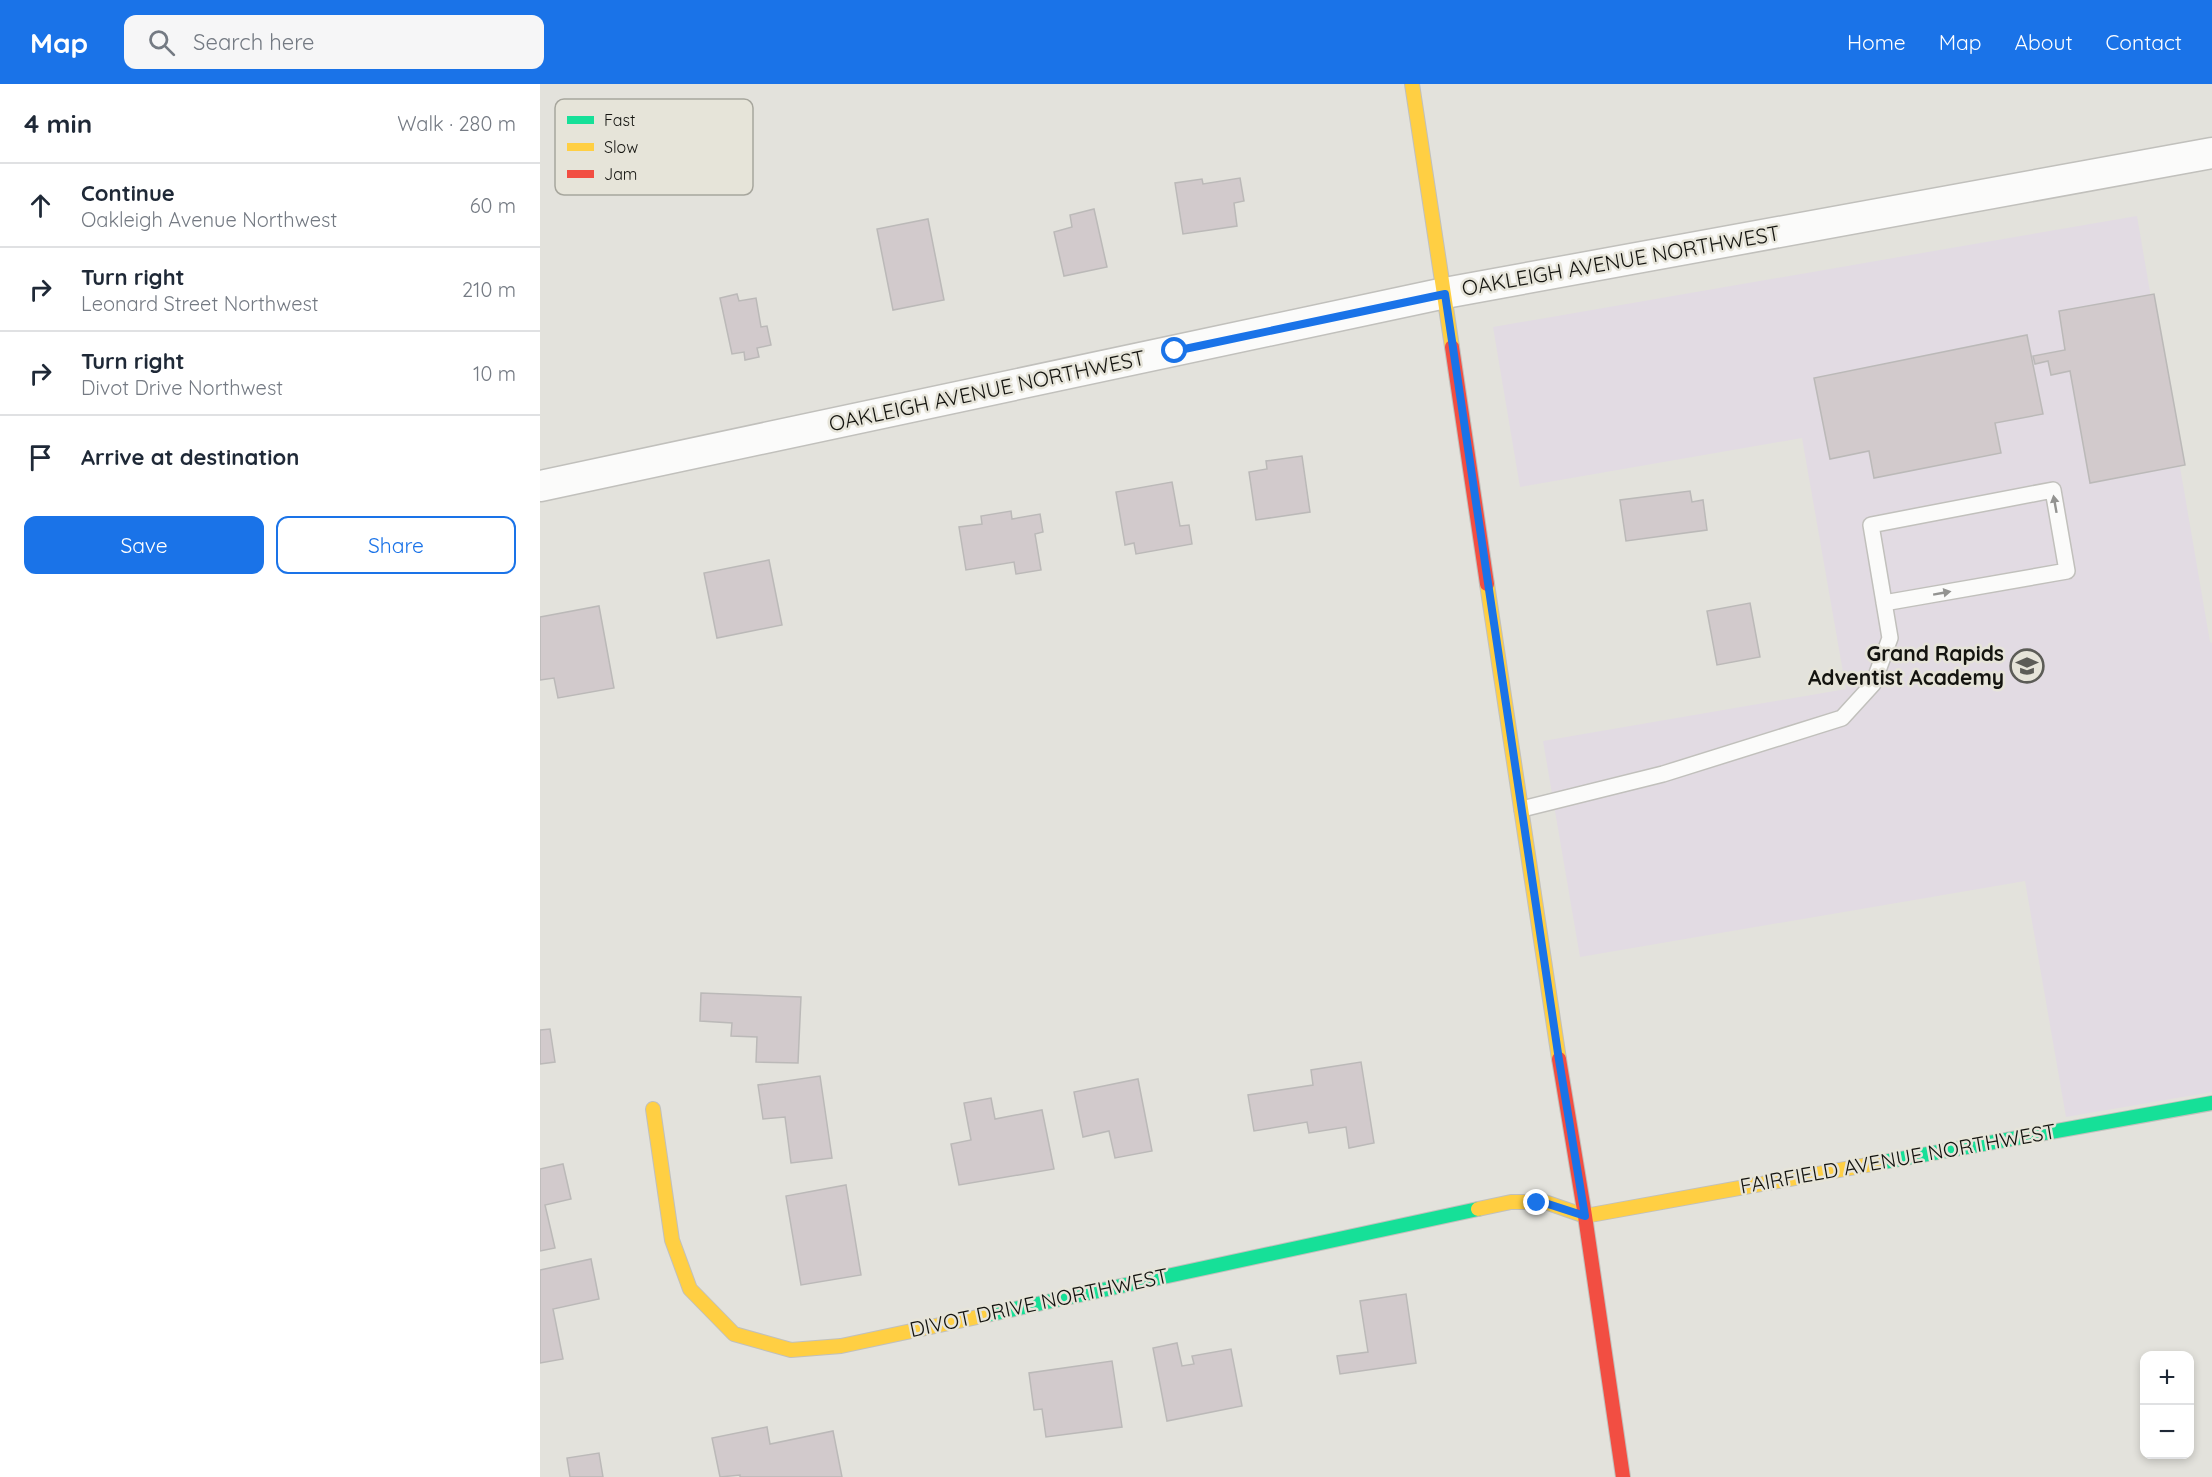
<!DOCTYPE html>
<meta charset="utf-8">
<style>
:root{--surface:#fff;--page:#f6f6f7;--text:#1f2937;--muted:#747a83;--line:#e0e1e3;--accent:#1a73e8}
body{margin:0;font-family:Quicksand,sans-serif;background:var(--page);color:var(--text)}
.controls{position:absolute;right:18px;bottom:18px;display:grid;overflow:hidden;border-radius:12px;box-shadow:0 3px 9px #0003}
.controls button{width:54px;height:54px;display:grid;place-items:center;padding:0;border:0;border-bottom:2px solid var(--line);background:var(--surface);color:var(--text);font:30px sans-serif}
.stop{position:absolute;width:18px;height:18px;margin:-14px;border:4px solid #1a73e8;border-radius:50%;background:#fff}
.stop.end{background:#1a73e8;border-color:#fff;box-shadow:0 2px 6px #0008}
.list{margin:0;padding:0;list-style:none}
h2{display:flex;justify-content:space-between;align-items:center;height:78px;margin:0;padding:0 24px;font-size:26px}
h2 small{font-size:20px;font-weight:400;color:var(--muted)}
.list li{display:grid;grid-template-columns:39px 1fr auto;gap:18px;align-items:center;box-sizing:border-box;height:84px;padding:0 24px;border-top:2px solid var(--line)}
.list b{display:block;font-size:22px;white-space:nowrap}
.list p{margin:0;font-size:20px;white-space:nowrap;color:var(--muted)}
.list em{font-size:20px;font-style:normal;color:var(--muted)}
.actions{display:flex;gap:12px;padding:18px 24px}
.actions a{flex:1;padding:14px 0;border:2px solid var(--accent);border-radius:12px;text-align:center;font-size:21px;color:var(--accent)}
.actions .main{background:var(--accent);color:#fff}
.icon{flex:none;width:33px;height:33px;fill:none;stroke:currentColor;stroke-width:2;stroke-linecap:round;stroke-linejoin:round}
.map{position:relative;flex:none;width:1672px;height:1393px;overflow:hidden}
header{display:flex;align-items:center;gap:36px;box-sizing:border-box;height:84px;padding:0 30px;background:var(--accent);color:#fff}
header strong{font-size:28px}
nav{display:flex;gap:33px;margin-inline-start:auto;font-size:21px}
.search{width:420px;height:54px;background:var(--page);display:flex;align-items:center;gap:15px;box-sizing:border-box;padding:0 21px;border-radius:12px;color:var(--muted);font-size:22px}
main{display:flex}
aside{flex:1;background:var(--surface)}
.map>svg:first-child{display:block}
</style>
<header>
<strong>Map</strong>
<div class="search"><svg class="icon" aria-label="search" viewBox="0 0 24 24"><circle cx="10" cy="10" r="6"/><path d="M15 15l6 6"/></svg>Search here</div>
<nav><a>Home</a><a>Map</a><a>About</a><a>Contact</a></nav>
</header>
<main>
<aside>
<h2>4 min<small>Walk · 280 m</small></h2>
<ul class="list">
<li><svg class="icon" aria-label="ahead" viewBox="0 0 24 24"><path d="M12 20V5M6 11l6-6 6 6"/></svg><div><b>Continue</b><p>Oakleigh Avenue Northwest</p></div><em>60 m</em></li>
<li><svg class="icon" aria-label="right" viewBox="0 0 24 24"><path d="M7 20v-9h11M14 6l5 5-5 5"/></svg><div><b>Turn right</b><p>Leonard Street Northwest</p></div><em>210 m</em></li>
<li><svg class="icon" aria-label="right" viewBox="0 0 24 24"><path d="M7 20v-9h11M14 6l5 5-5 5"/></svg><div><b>Turn right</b><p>Divot Drive Northwest</p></div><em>10 m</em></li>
<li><svg class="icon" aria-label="arrive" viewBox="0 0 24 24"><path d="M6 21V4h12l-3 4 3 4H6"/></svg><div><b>Arrive at destination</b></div></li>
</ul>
<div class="actions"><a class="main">Save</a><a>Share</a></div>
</aside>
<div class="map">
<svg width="1672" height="1393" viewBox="0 0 1672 1393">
<rect width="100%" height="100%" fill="#e3e2dc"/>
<!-- education -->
<path fill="#e2dbe3" d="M1597,132l73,426 2,1v449l-146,25 -41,-236 -445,76 -37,-216 303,-52 -44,-251 -282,49 -27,-160z"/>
<!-- building -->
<path fill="#d2cacc" stroke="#bbb9b8" stroke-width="1.5" d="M700,94l4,23 -10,2 3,23 -54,8 -8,-51 27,-4 1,5z
M554,125l13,58 -43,9 -10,-44 18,-5 -2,-12z
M388,135l16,81 -51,10 -16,-81z
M197,210l2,7 17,-3 5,29 6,-1 4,19 -14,3 2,9 -14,3 -1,-8 -12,2 -12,-56z
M1614,210l31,171 -95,18 -20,-112 -19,4 -3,-14 -13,3 -2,-8 32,-6 -6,-39z
M1487,251l16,79 -48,9 6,30 -127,25 -5,-27 -39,8 -16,-81z
M762,372l8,56 -54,8 -7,-48 18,-3 -1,-8z
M632,398l8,44 9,-1 3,19 -56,10 -2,-11 -9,2 -9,-53z
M1150,407l2,11 11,-2 4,30 -81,11 -6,-41z
M471,427l1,8 28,-5 3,18 -8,2 6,36 -25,4 -2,-12 -48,8 -7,-43 23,-3 -1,-8z
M229,476l13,65 -65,13 -13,-65z
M1210,519l10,54 -43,8 -10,-54z
M59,522l15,82 -56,10 -4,-20 -14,2v-63z
M161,909l100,4 -3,66 -42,-1 1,-25 -26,-1 1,-13 -32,-2z
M10,945l5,33 -15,2v-34z
M821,978l13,81 -25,5 -3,-21 -37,6 -2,-11 -53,9 -6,-36 65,-10 -2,-15z
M280,992l12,82 -41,5 -6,-46 -22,2 -5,-34z
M598,995l14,72 -37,7 -6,-27 -26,6 -9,-45z
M451,1014l4,21 47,-9 12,59 -95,16 -8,-41 20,-4 -7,-37z
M23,1080l8,35 -26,6 10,43 -15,3v-82z
M306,1101l15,90 -60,10 -15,-89z
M51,1175l8,40 -46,10 10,50 -23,4v-93z
M866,1210l10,69 -76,11 -3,-18 31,-4 -8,-51z
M637,1259l5,23 12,-2 -2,-8 39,-7 11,57 -75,15 -14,-73z
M572,1277l10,66 -76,10 -4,-28 -8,1 -5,-37z
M227,1343l3,17 63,-13 9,46h-102v-2l-20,2 -8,-39z
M59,1369l4,24h-33l-3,-19z"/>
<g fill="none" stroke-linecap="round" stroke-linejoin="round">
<defs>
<path id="lane" d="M982,725l141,-35 179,-56 31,-34 17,-46 -19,-113 182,-35 14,81 -183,32"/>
<path id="street" d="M0,402l905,-193 767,-140"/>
<path id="fast" d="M1338,1079l334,-60
M442,1232l496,-107"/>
<path id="slow" d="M872,0l40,263
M947,500l72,475
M113,1025l19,131 18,49 44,45 57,16 50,-4 141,-30
M938,1125l33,-7h34l40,14 293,-53"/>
<path id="jam" d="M912,263l35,237
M1019,975l26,157 38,261"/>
</defs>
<!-- lane casing -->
<use href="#lane" stroke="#c1c0bc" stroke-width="18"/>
<!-- street casing -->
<use href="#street" stroke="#c1c0bc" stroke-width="33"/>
<!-- fast casing -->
<use href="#fast" stroke="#c1c0bc" stroke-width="16"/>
<!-- slow casing -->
<use href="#slow" stroke="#c1c0bc" stroke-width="16"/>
<!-- jam casing -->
<use href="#jam" stroke="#c1c0bc" stroke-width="16"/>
<!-- lane -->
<use href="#lane" stroke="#fbfbfa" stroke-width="15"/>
<!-- street -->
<use href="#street" stroke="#fbfbfa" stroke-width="30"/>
<!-- fast -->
<use href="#fast" stroke="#16e098" stroke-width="14"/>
<!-- slow -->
<use href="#slow" stroke="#ffcf43" stroke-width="14"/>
<!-- jam -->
<use href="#jam" stroke="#f24e42" stroke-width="14"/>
</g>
<!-- one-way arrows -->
<defs><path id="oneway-solid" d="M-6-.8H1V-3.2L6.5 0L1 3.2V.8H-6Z" transform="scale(1.5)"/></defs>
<g fill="#939391">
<use href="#oneway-solid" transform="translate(1515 420) rotate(-100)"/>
<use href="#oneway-solid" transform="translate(1402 509) rotate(-10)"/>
</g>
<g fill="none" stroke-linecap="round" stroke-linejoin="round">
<!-- route -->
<path stroke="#1a73e8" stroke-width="8" d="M635,267l270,-57 114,766 26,156 -40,-13h-8"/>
</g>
<!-- icons -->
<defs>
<symbol id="school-ring" viewBox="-11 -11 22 22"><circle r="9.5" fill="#e6e4d9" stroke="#5c5c57" stroke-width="1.5"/><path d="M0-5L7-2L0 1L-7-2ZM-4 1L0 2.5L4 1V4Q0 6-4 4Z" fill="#5c5c57"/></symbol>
</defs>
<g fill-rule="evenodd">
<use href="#school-ring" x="1468" y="563" width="38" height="38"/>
</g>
<g text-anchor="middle" stroke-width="5" stroke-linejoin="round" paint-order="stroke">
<!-- street labels -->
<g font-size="21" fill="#141410" stroke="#e6e4d9">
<text transform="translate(1081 177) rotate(-10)" y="7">OAKLEIGH AVENUE NORTHWEST</text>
<text transform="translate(447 307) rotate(-12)" y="7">OAKLEIGH AVENUE NORTHWEST</text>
<text transform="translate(1358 1075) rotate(-10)" y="7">FAIRFIELD AVENUE NORTHWEST</text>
<text transform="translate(499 1219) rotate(-12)" y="7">DIVOT DRIVE NORTHWEST</text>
</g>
<!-- poi labels -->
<g font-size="21" font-weight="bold" fill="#141410" stroke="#e6e4d9" text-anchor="end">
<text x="1464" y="577">Grand Rapids<tspan x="1464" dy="24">Adventist Academy</tspan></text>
</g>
</g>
<!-- legend -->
<rect x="15" y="15" width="198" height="96" rx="9" fill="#e6e4d9" stroke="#a7a69d" stroke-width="1.5"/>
<rect x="27" y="32" width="27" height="8" fill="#16e098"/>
<rect x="27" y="59" width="27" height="8" fill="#ffcf43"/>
<rect x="27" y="86" width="27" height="8" fill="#f24e42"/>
<g font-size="16" fill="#141410">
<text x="64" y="42">Fast</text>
<text x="64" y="69">Slow</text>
<text x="64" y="96">Jam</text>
</g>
</svg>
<div class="controls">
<button>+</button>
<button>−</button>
</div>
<div class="stop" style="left:635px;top:267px"></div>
<div class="stop end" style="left:997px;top:1119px"></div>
</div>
</main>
